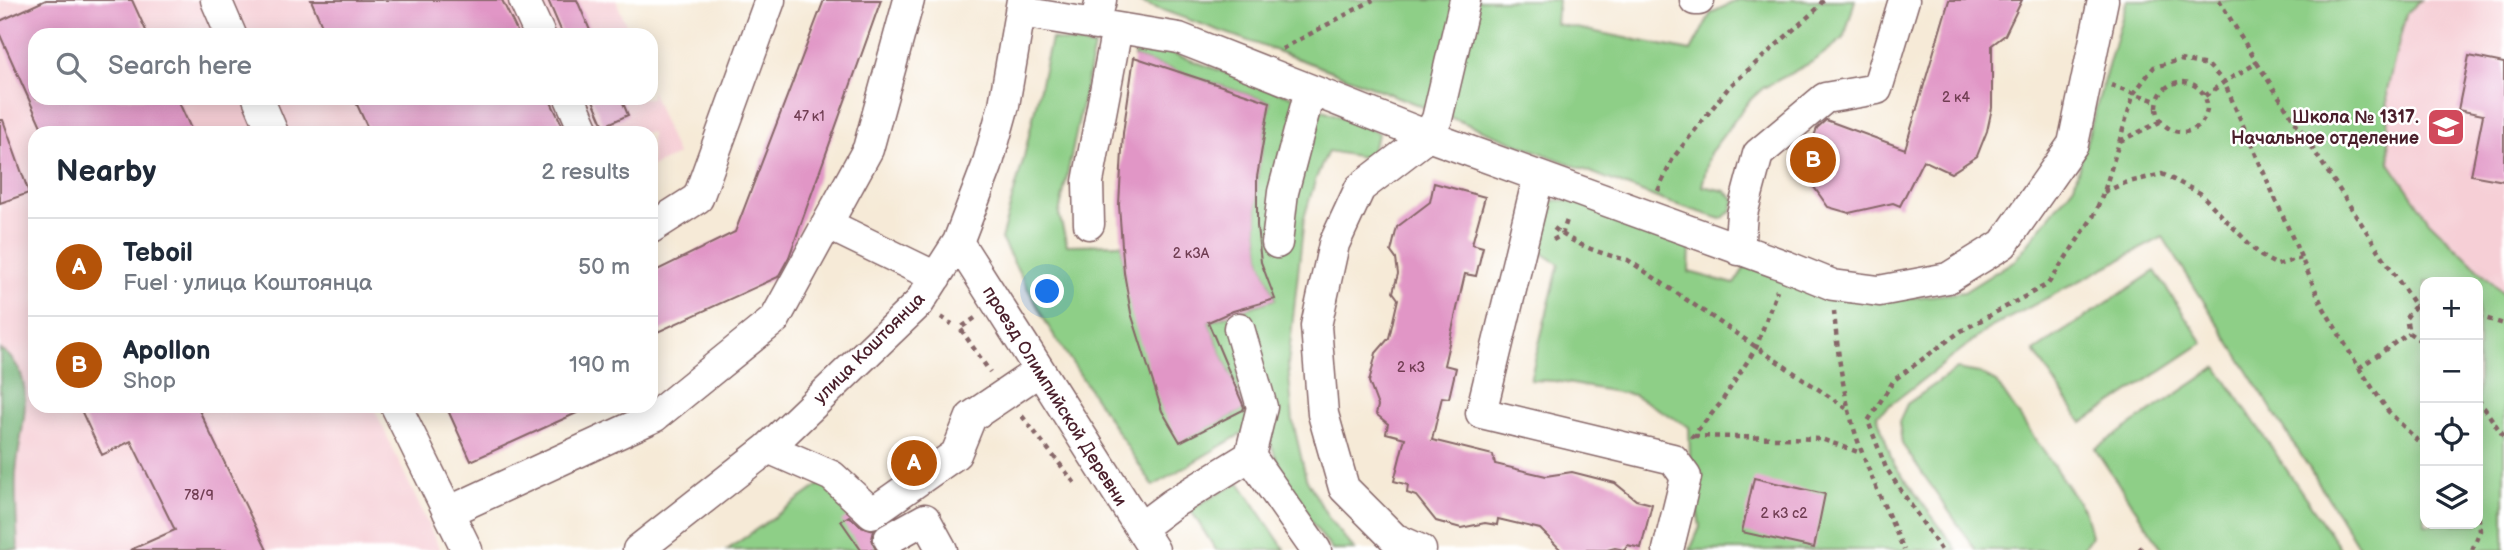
<!DOCTYPE html>
<meta charset="utf-8">
<style>
:root{--surface:#fff;--page:#f6f6f7;--text:#1f2937;--muted:#747a83;--line:#e0e1e3;--accent:#b45309}
body{margin:0;font-family:"Balsamiq Sans",sans-serif;background:var(--page);color:var(--text)}
.controls{position:absolute;right:21px;bottom:21px;display:grid;overflow:hidden;border-radius:14px;box-shadow:0 4px 18px #0003}
.controls button{width:63px;height:63px;display:grid;place-items:center;padding:0;border:0;border-bottom:2px solid var(--line);background:var(--surface);color:var(--text);font:35px sans-serif}
.you{position:absolute;left:1048px;top:292px;width:24px;height:24px;margin:-18px;border:5px solid #fff;border-radius:50%;background:#1a73e8;box-shadow:0 0 0 10px #1a73e833}
.badge{display:grid;place-items:center;width:46px;height:46px;border-radius:50%;background:var(--accent);color:#fff;font-size:23px;font-weight:700}
.pin{position:absolute;translate:-50% -50%;border:4px solid #fff;box-shadow:0 2px 7px #0006}
.list{margin:0;padding:0;list-style:none}
h2{display:flex;justify-content:space-between;align-items:center;height:91px;margin:0;padding:0 28px;font-size:30px}
h2 small{font-size:23px;font-weight:400;color:var(--muted)}
.list li{display:grid;grid-template-columns:46px 1fr auto;gap:21px;align-items:center;box-sizing:border-box;height:98px;padding:0 28px;border-top:2px solid var(--line)}
.list b{display:block;font-size:26px;white-space:nowrap}
.list p{margin:0;font-size:23px;white-space:nowrap;color:var(--muted)}
.list em{font-size:23px;font-style:normal;color:var(--muted)}
.icon{flex:none;width:38px;height:38px;fill:none;stroke:currentColor;stroke-width:2;stroke-linecap:round;stroke-linejoin:round}
.map{position:relative;flex:none;width:2504px;height:550px;overflow:hidden}
.search{position:absolute;background:var(--surface);box-shadow:0 4px 18px #0003;left:28px;top:28px;width:630px;height:77px;display:flex;align-items:center;gap:18px;box-sizing:border-box;padding:0 24px;border-radius:21px;color:var(--muted);font-size:26px}
.panel{position:absolute;background:var(--surface);box-shadow:0 4px 18px #0003;left:28px;top:126px;width:630px;height:287px;border-radius:21px}
.map>svg:first-child{display:block}
</style>
<div class="map">
<svg width="2504" height="550" viewBox="0 0 2504 550">
<rect width="100%" height="100%" fill="#fff"/>
<filter id="ink" filterUnits="userSpaceOnUse"><feTurbulence type="fractalNoise" baseFrequency=".0143" numOctaves="2"/><feDisplacementMap in="SourceGraphic" scale="14" xChannelSelector="R" yChannelSelector="G"/><feConvolveMatrix kernelMatrix="1 2 1 2 8 2 1 2 1" color-interpolation-filters="sRGB"/></filter>
<filter id="wash" filterUnits="userSpaceOnUse"><feTurbulence type="fractalNoise" baseFrequency=".00686" numOctaves="4" result="noise"/><feDisplacementMap in="SourceGraphic" scale="28" xChannelSelector="R" yChannelSelector="G"/><feGaussianBlur stdDeviation="1.57" result="paint"/><feColorMatrix in="noise" values="0 0 0 0 0 0 0 0 0 0 0 0 0 0 0 0 0 1.4 0 .05"/><feComposite in="paint" operator="in"/></filter>
<g filter="url(#wash)">
<rect width="100%" height="100%" fill="#f6ead7"/>
<!-- built -->
<path fill="#f6cfd6" d="M0,0h616l14,35h-595v63h616v-8l26,65 -26,12v-34h-616v273h338l67,144h-440z
M2421,0h83v294l-75,-73 -39,-58 -3,-73 19,-76z"/>
<!-- green -->
<path fill="#8ecf87" stroke="#6c7759" stroke-width="2" fill-rule="evenodd" d="M1134,0h424l-2,24 135,27 20,-38 27,-13h117l-11,38 -30,23 -51,27 -14,13 -39,52 -8,33 23,5 10,9 -4,12 -10,7 -59,-19 -341,-133z
M2127,0h294l-15,14 -19,76 3,73 39,58 75,73v256h-143l-198,-313 -175,92 -111,86 16,48 64,87h-267l10,-23 -10,-69 -1,-31 -55,-32 -79,-14 -25,-1 29,-116 -23,-15 6,-41 14,-8 18,1 116,45 -1,26 45,12 13,-20 128,38 89,-10 51,-32 59,-75zM2425,282h53v242h-53z
M1051,39l43,8 -35,167 8,31 55,-1 2,29 56,168 65,-32 -37,-87 67,-23 -14,-37 -4,-36v-49l13,-75 -136,-45 1,-17 155,56 89,37 -11,25 -40,-7 -12,27 -12,40 -16,146 5,58 13,56 23,41 26,31h-23l-42,-57 -20,-51 -22,-12 -95,56 -105,-160 -47,-87 22,-78z
M2155,271l48,72 -121,80 -48,-72z
M2217,367l124,183h-178l-68,-101z
M1957,369l22,4 17,9 89,130 6,24 -9,14h-106l-74,-106 -3,-22 8,-18z
M832,476l40,37 17,26 -18,11h-144z
M1239,482l46,68h-69l-26,-41z"/>
<!-- forest -->
<path fill="#72b274" stroke="#5e6850" stroke-width="2" d="M0,349c43,26 18,85 16,125 -1,25 1,51 2,76h-18z"/>
<g id="blocks">
<!-- building -->
<path fill="#e196c6" d="M46,0h86l16,35h-113v63h142l16,35h-149l-44,-98v-14z
M311,0h191l17,35h-193z
M548,0h29l15,35h-29z
M824,0h57l-92,257 -11,20 -127,58v-62l84,-41z
M1949,0h73l-17,35 -13,10v63l-5,23 -10,25 -26,17 -28,-13 -23,46 -7,-3 -44,10 -21,-6 -26,-37 15,-42 9,-8 79,29z
M2469,56l35,7v118l-33,-6 12,-60 -25,-5z
M1134,57l136,45 -13,75v49l4,36 14,37 -42,12 -25,11 36,85 -1,3 -63,32 -18,-31 -31,-98 -7,-40 -5,-68 4,-72z
M354,98h195l17,35h-196z
M592,98h29l7,17 -24,11z
M0,120h3l26,73 -29,10z
M1434,183l51,14 -13,47 11,3 -7,29 -11,-2 -21,91 12,3 -7,30 -7,-1 -10,43 61,15 2,9 51,12 26,-4 43,11 21,17 16,4 -11,44 -14,-3 -2,5 -10,-2 -8,2h-46l-21,-21 -42,-10 -1,6 -12,-2 -24,5 -25,-7 -20,-25 -9,-3 1,-8 -14,-4 11,-43 -19,-5 2,-9 -12,-10 2,-8 -9,-24 7,-29 13,-15 9,-39 -5,-7 5,-18 -2,-15 -5,-7 6,-25 33,-25z
M79,406h118l70,144h-137l45,-20 -44,-89 -29,14z
M446,406h146l-121,55z
M1754,478l71,16 -11,54 -72,-16z
M849,516l12,10 13,4 -2,9 4,11h-15l-20,-29z"/>
</g>
</g>
<g filter="url(#ink)">
<use href="#blocks" fill-opacity="0" stroke="#866667" stroke-width="2"/>
<g fill="none" stroke-linecap="round" stroke-linejoin="round">
<defs>
<path id="minor" d="M216,0l15,35
M524,0l16,35
M1695,0h4
M1021,12l158,26 249,98 358,130 47,19 46,6 69,-13 55,-34 70,-100 30,-144
M1095,25l6,-25
M258,98l15,35
M570,98l15,34
M1538,178l-57,235 192,46 13,18 -18,73
M827,224l109,53
M1089,224l-1,-42 29,-154
M651,228l47,-30 72,-198
M958,242l196,308
M1277,243l6,-51 27,-102
M1739,250l3,-36 16,-60 67,-56 52,-9 27,-89
M1239,328l23,79 -12,49
M396,406l71,144
M768,448l64,28 40,37 84,-59 15,-37 68,-46
M448,512l206,-95 121,-98 93,-170 41,-149
M1140,528l32,-24 78,-48 66,94
M889,539l36,-20 17,31
M638,550l130,-102 151,-145 39,-61 29,-76 17,-61 18,-105
M1421,550l-27,-12 -50,-50 -21,-74 -7,-88 18,-82 26,-56 68,-52 9,-17 28,-119"/>
</defs>
<!-- minor casing -->
<use href="#minor" stroke="#866667" stroke-width="33"/>
<!-- path -->
<path stroke="#866667" stroke-width="4.5" stroke-dasharray="5 5" stroke-linecap="butt" d="M2219,0l38,63
M1282,49l91,-49
M2157 107a25 25 0 1 1 50 0a25 25 0 1 1-50 0Z
M2111,85l45,16
M2205,96l19,-14 98,223 37,63 29,43 37,37
M2120,141l40,-19
M1658,191l15,-33 56,-71 90,-80 4,-7
M2104,192l21,-9 37,-9 38,19 61,63 16,9 24,-7
M1554,228c21,17 47,26 74,32l221,150
M1553,240l9,-5 6,-18
M2425,304l-10,2 -9,12 3,15 12,8h4
M1834,311c4,48 11,98 29,144 12,32 27,63 41,95
M2478,316l26,8
M941,317l11,7
M975,318l-15,10 30,44
M2359,368l50,-35
M2478,399l26,38
M1022,416l55,70
M1694,436l127,3 40,14
M1691,438l29,-34 36,-56 21,-58
M1941,550l-55,-82 -18,-47 26,-41 67,-49 87,-47 45,-67 11,-25 30,-99 20,-26 26,-7 28,5 16,17 33,-19 158,243
M2139,550l3,-3
M2472,550l8,-19 -2,-22"/>
<!-- minor -->
<use href="#minor" stroke="#fff" stroke-width="30"/>
</g>
</g>
<!-- icons -->
<defs>
<symbol id="school-square" viewBox="-11 -11 22 22"><rect x="-9" y="-9" width="18" height="18" rx="4" fill="#d1495b" stroke="#fff"/><path d="M0-5L7-2L0 1L-7-2ZM-4 1L0 2.5L4 1V4Q0 6-4 4Z" fill="#fff"/></symbol>
</defs>
<g fill-rule="evenodd">
<use href="#school-square" x="2424" y="105" width="44" height="44"/>
</g>
<g text-anchor="middle" stroke-width="5" stroke-linejoin="round" paint-order="stroke">
<!-- number labels -->
<g font-size="14" fill="#703d52">
<text x="1956" y="102">2 к4</text>
<text x="809" y="121">47 к1</text>
<text x="1191" y="258">2 к3А</text>
<text x="1411" y="372">2 к3</text>
<text x="199" y="500">78/9</text>
<text x="1784" y="518">2 к3 с2</text>
</g>
<!-- poi labels -->
<g font-size="18" font-weight="bold" fill="#4a1f2b" stroke="#fff" text-anchor="end">
<text x="2419" y="123">Школа № 1317.<tspan x="2419" dy="21">Начальное отделение</tspan></text>
</g>
<!-- street labels -->
<g font-size="18" fill="#4a1f2b" stroke="#fff">
<text transform="translate(869 348) rotate(-45)" y="6">улица Коштоянца</text>
<text transform="translate(1055 396) rotate(58)" y="6">проезд Олимпийской Деревни</text>
</g>
</g>
</svg>
<div class="controls">
<button>+</button>
<button>−</button>
<button><svg class="icon" aria-label="locate" viewBox="0 0 24 24"><circle cx="12" cy="12" r="6"/><path d="M12 2v4M12 18v4M2 12h4M18 12h4"/></svg></button>
<button><svg class="icon" aria-label="layers" viewBox="0 0 24 24"><path d="M12 4l9 5-9 5-9-5zM3 14l9 5 9-5"/></svg></button>
</div>
<div class="you"></div>
<div class="pin badge" style="left:914px;top:463px">A</div>
<div class="pin badge" style="left:1813px;top:160px">B</div>
<div class="search"><svg class="icon" aria-label="search" viewBox="0 0 24 24"><circle cx="10" cy="10" r="6"/><path d="M15 15l6 6"/></svg>Search here</div>
<section class="panel">
<h2>Nearby<small>2 results</small></h2>
<ul class="list">
<li><span class="badge">A</span><div><b>Teboil</b><p>Fuel · улица Коштоянца</p></div><em>50 m</em></li>
<li><span class="badge">B</span><div><b>Apollon</b><p>Shop</p></div><em>190 m</em></li>
</ul>
</section>
</div>
